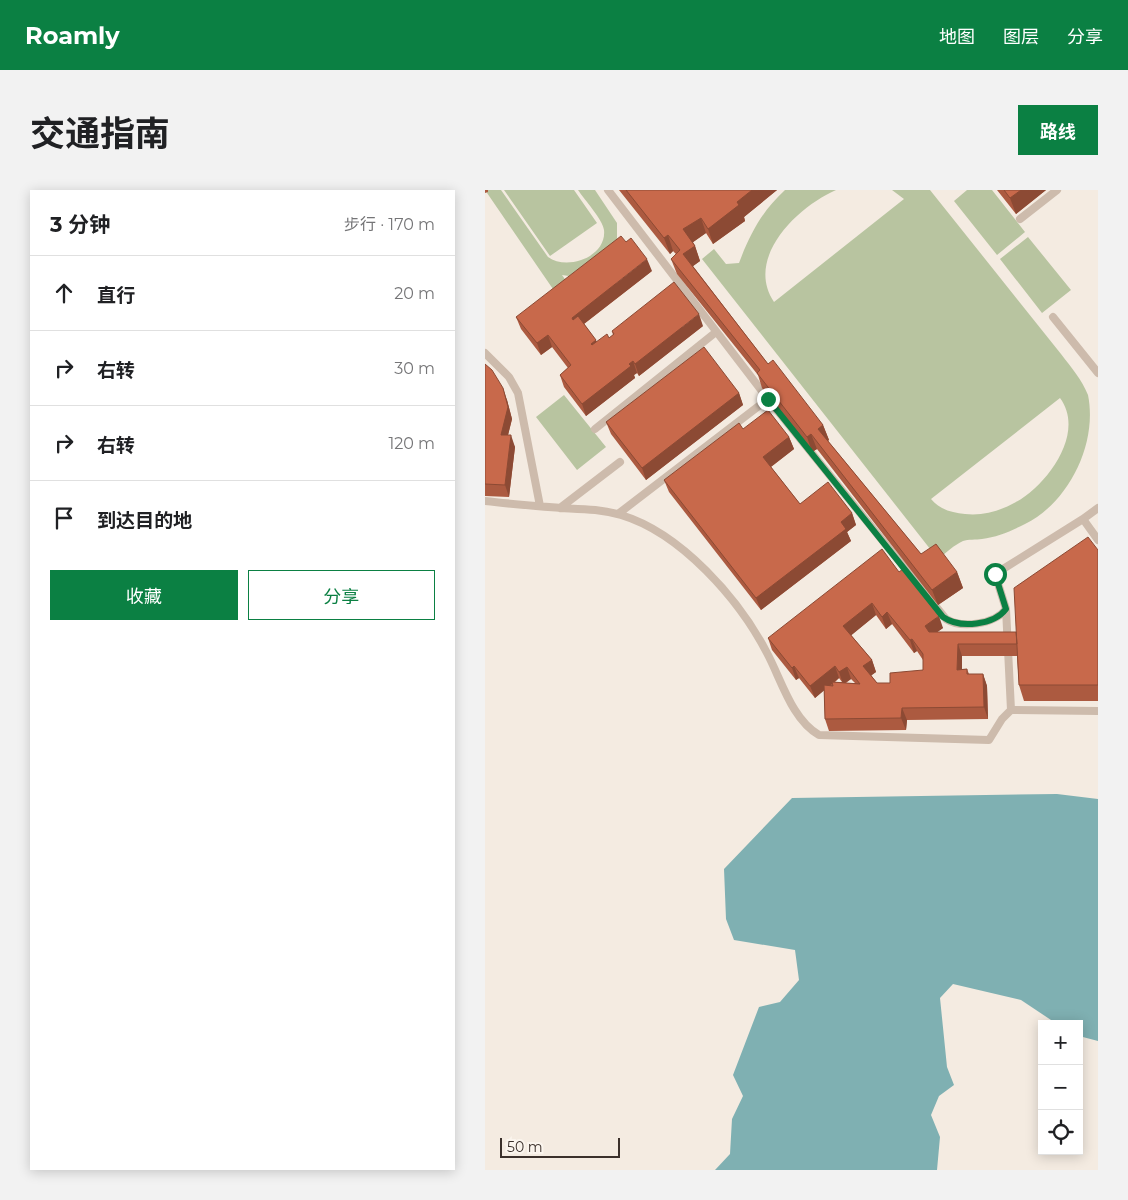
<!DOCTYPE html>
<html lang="zh">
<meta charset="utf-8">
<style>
:root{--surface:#fff;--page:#f2f2f2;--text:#202124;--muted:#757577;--line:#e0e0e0;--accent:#0b8043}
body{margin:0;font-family:Montserrat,"Noto Sans SC",sans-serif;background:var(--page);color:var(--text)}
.controls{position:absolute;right:15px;bottom:15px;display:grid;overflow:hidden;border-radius:0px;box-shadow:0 2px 12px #0003}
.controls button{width:45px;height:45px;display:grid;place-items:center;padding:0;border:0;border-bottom:1px solid var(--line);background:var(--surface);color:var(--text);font:25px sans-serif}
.scale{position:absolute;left:15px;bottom:12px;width:120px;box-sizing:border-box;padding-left:5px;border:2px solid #3b302b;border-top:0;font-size:14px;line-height:18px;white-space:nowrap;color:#3b302b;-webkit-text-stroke:4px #fbf5ee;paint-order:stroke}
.stop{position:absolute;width:15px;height:15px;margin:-11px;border:4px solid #0b8043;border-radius:50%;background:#fff}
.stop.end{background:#0b8043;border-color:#fff;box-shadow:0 1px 5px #0008}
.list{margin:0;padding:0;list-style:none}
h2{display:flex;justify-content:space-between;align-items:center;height:65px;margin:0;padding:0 20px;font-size:21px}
h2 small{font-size:16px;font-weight:400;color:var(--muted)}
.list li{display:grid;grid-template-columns:32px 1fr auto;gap:15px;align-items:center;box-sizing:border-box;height:75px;padding:0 20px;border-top:1px solid var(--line)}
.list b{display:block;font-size:19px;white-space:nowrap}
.list em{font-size:16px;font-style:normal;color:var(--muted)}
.actions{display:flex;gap:10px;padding:15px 20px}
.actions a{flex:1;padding:11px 0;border:1px solid var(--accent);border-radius:0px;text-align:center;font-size:18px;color:var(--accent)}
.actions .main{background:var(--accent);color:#fff}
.icon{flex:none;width:28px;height:28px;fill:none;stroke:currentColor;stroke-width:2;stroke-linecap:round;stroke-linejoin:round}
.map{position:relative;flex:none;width:613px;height:980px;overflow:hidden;border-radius:0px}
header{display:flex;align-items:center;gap:30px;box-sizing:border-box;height:70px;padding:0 25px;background:var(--accent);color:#fff}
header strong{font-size:24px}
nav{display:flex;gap:28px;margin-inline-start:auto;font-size:18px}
.intro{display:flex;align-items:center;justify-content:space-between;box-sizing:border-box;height:120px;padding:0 30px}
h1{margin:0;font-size:35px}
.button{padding:12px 22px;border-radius:0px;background:var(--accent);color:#fff;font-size:18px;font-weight:700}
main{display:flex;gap:30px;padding:0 30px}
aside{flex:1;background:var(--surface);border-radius:0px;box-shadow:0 2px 12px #0003}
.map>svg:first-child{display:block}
</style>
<header>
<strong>Roamly</strong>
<nav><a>地图</a><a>图层</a><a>分享</a></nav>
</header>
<div class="intro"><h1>交通指南</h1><a class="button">路线</a></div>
<main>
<aside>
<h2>3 分钟<small>步行 · 170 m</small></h2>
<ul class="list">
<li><svg class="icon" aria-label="ahead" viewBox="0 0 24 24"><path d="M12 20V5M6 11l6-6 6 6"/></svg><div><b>直行</b></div><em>20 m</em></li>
<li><svg class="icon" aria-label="right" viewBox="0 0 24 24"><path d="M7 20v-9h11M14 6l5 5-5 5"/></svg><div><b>右转</b></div><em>30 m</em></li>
<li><svg class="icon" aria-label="right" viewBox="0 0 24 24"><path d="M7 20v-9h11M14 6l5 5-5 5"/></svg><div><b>右转</b></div><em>120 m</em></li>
<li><svg class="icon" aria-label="arrive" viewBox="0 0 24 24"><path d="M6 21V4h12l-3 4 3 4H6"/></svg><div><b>到达目的地</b></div></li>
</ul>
<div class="actions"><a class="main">收藏</a><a>分享</a></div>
</aside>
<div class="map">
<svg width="613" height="980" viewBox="0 0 613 980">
<rect width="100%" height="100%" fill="#f4ebe1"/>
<!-- green -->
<path fill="#b8c4a0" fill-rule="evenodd" d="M0,0h16l47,67c19,14 59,0 56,-27 -1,-10 -20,-31 -26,-40h17l22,33v20l-48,33 -7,-1 5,7 -12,10z
M19,0h70l23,33 -47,33z
M300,0h51c-37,16 -92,67 -62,112l130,-103 -12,-9h38l131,164c10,13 21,26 27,41 10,49 -20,108 -63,129 -14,7 -28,13 -43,15 -6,1 -14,0 -19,2 -9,4 -17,12 -25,18l-236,-300 12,-10 12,15 13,-1c11,-29 23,-52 46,-73zM575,208c26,35 -13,87 -44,104 -16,9 -33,14 -51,12 -13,-1 -26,-5 -34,-15z
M482,0h25l33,42 -28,23 -43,-54z
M543,47l43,53 -29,23 -42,-54z
M79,205l42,52 -29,23 -41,-53z"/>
<!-- water -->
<path fill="#7fb0b2" d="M572,604l41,5v242l-19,-5v-12h-22l-36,-24 -68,-16 -13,14 7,69 7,18 -15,11 -8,19 9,22 -3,33h-222l15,-16 2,-35 11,-23 -10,-21 26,-68 21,-5 19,-22 -4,-30 -61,-10 -8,-21 -2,-50 68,-71z"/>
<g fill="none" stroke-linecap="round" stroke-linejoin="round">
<!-- lane -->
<path stroke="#cdbbac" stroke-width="8" d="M123,0l160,209 178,220c16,10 49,5 60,-10l-11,-35 88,-55 15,21
M535,29l37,-29
M568,127l45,56
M0,163l24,24 9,16 22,113
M110,239l121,-97
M0,311c25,3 51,5 76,7 20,1 40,1 60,7 60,18 118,84 146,138 14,26 25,67 52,82l170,5 13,-21 9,-9 87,1
M75,318l60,-46
M133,324l150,-115
M598,329l15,-11
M521,419l5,101"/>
</g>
<!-- wall -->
<path fill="#ac5a40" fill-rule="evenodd" d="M0,0h3v2l-3,1z
M134,0h158l-33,27 1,4 -32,23 -7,-11 -13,9 2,4 5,15 -7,5 75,98 55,61 6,15 -1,1 93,113 36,18 6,16 -25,17 -121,-156 -5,3 -50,-64 -4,-13 -81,-101 -6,-15 5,-5 -3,-3 -3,3z
M512,0h49l-30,24z
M167,81l-68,53 13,18 12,-4 4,-3 -1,-4 91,-5 -64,50 -2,-3 -3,2 1,3 -49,38 -22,-29 -4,-12 8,-7 -16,-21 -11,8 -20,-26 -5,-12z
M0,174l22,36 5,19 -4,16 7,12 -6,50 -24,-1z
M254,203l4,12 -97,75 -35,-46 -5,-12z
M258,239l46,8 5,12 -23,18 29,37 52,9 4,12 -9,7 4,9 -90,69 -92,-118 -5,-12z
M613,360v151h-74l-5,-16 -2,-29h-55v13h5l2,5h14l4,12 1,33 -81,1 -1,10 -77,1 -4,-12 -1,-29 -9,8 -16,-20 -3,2 -24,-30 -4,-12 131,-66 44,56 -6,4h79zM391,425l10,14 6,-5 22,29 3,-2 6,9v10l-33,13h-13l-6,-8 5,-3 -4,-12 -21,-25zM354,488l3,4h-7zM366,489l4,4h-9z"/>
<!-- shaded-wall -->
<path fill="#8c4a34" d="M267,0h25l-33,27 1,4 -32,23 -5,-15 29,-27z
M536,0h25l-30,24 -6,-16z
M216,28l5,15 -17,12 -6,-16z
M183,45l5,16 -3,3 -6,-16z
M210,56l5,15 -11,8 -6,-15z
M162,69l5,12 -76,59 -4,-12z
M214,124l4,12 -64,50 -4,-12z
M63,145l4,12 -11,8 -4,-12z
M111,150l4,12 -5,4 -4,-12z
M148,171l4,12 -3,2 1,3 -49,38 -4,-12z
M18,198l4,12 5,19 -7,28 -4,-12z
M254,203l4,12 -97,75 -4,-12z
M338,235l6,15 -5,4 -6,-15z
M326,244l6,15 -5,3 -5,-15z
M26,245l4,12 -6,50 -4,-12z
M304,247l5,12 -26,20 -5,-12z
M367,323l4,12 -9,7 4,9 -90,69 -5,-12 85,-76z
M472,382l6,16 -25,17 -6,-15z
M387,413l4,12 -28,23 -5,-12z
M402,422l5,12 -6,5 -4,-12z
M454,426l4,12 -14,10 -4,-12z
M427,449l5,12 -3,2 -4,-13z
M473,454l4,12v26l-5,-12z
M387,470l4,12 -8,6 -5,-12z
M309,476l5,12 -3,2 -4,-12z
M350,476l4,12 -24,20 -5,-12z
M362,477l4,12 -8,5 -4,-12z
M498,484l4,12 1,33 -4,-12z
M417,518l5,12 -1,10 -5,-12z"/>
<!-- building -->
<path fill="#c8694b" stroke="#8c4a34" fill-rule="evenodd" d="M141,0h126l-15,12 2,3 -31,24 -7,-11 -18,11 12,17 -12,8 85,110 5,-4 50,65 -5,4 103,125 15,-10 21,28 -25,18 -121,-156 -4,3 -50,-64 3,-3 -89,-111 9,-9 -12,-15 -4,3z
M519,0h17l-11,8z
M136,46l5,6 5,-4 16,21 -75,59 1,2 5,-4 18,24 -5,4 1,1 15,-11 2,4 5,-4 -2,-3 62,-49 25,32 -64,50 -2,-3 -4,3 2,2 -49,38 -22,-29 11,-10 -23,-30 -11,8 -21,-26z
M219,157l35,46 -97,75 -36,-46z
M0,174l7,6 11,18 5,19 -7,28h10l-6,50 -20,-1z
M283,220l21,27 -26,20 37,47 28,-22 24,31 -11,9 5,7 -90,69 -92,-118 75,-57 4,6z
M603,347l10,13v135h-79l-5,-97z
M397,359l17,23 4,-3 36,47 -14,10 4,6h87l1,12h-59l-1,26 10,-1v5h16l1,33 -82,1 -1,10 -76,1 -1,-34 9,1 -1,-4 28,2 -13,-17 -8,5 -4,-6 -25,20 -16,-20 -2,2 -24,-30zM387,413l10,14 5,-5 23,28 2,-1 11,15v16l-33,3v10h-13l-14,-17 9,-6 -29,-34z"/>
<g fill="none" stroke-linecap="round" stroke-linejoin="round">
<!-- route -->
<path stroke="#0b8043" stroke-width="6" d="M283,209l175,218c17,12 51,8 63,-8l-11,-35"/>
</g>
</svg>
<div class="controls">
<button>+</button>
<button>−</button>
<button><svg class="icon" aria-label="locate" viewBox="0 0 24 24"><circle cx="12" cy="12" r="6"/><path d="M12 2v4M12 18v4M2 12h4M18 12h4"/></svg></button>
</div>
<div class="scale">50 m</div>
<div class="stop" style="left:510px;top:384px"></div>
<div class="stop end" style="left:283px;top:209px"></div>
</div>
</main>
